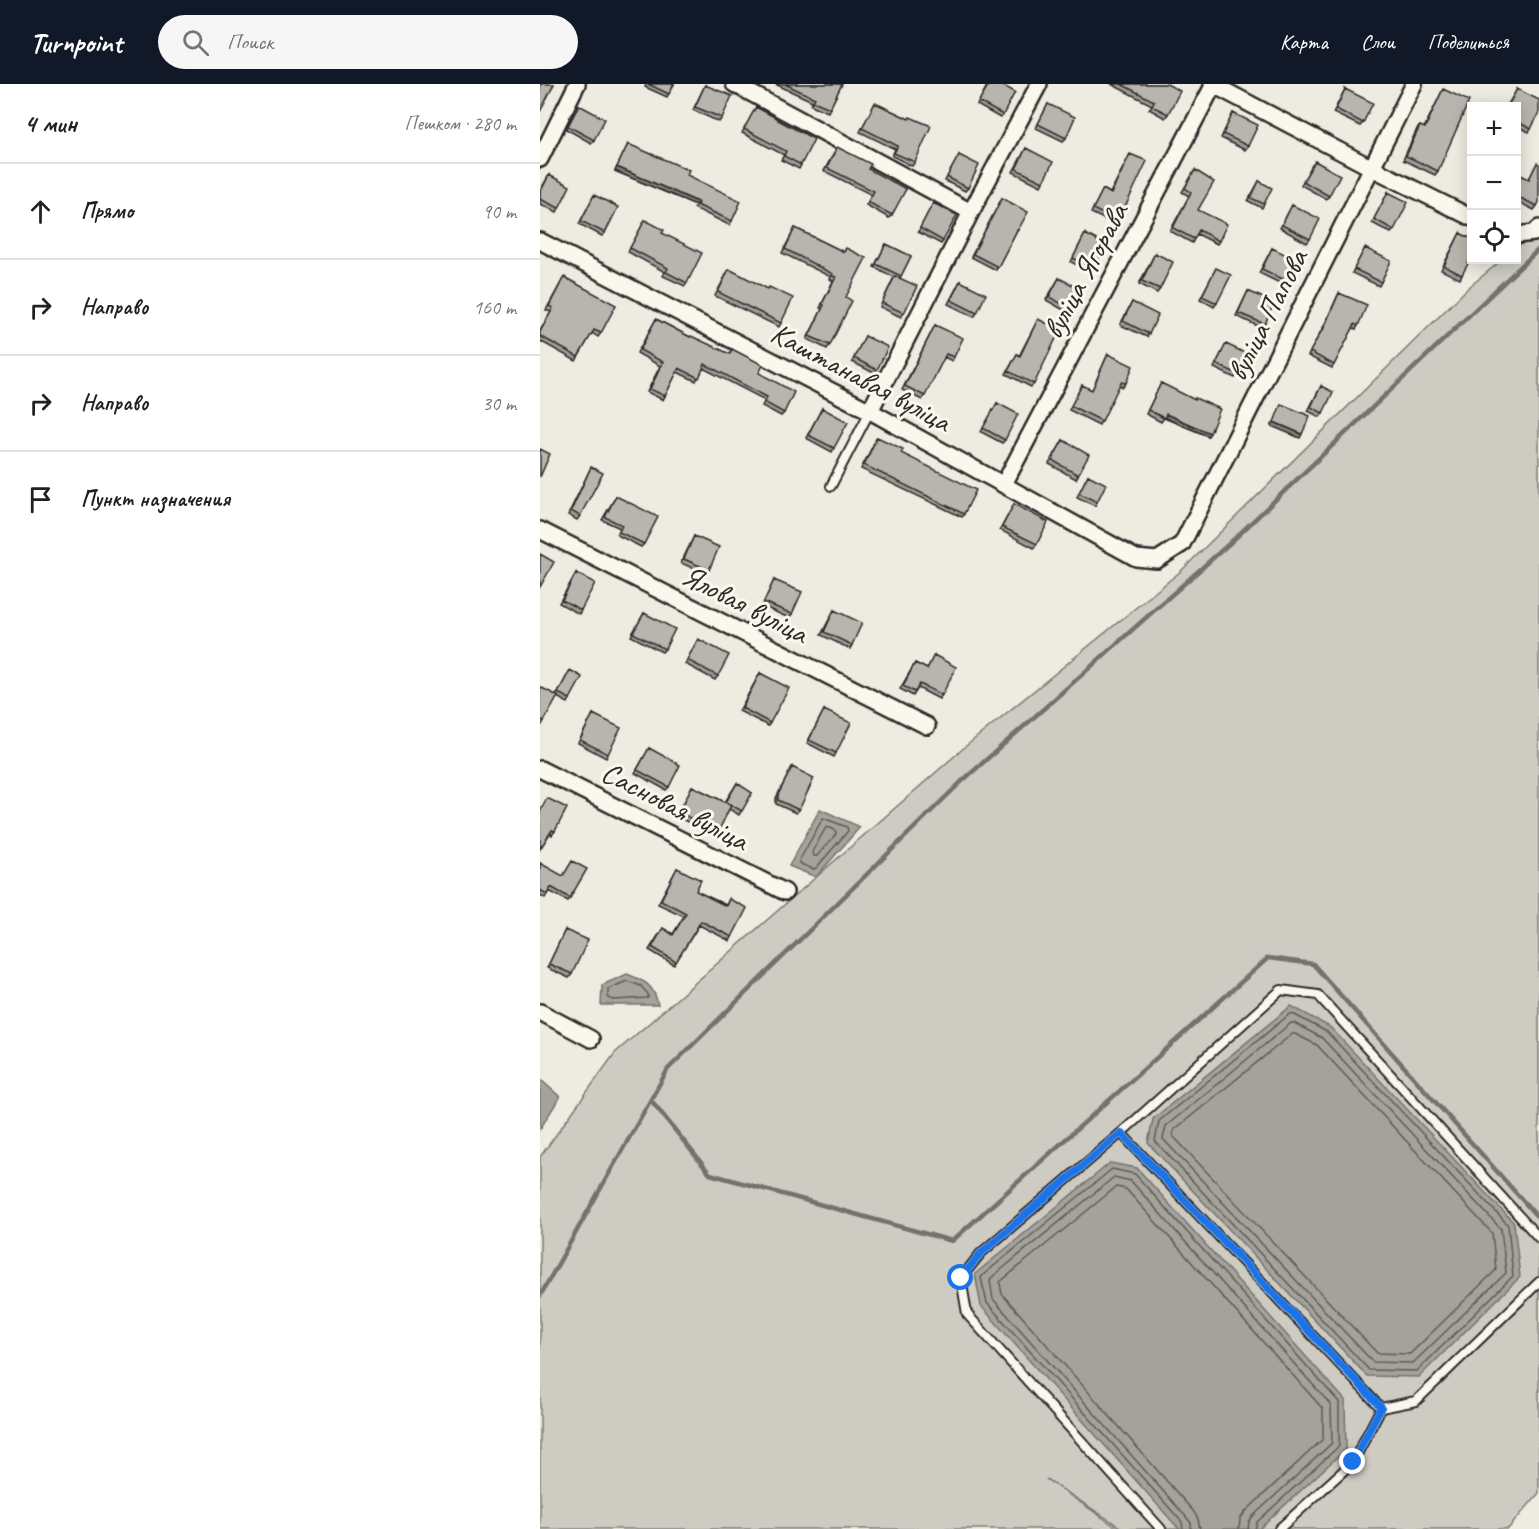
<!DOCTYPE html>
<html lang="ru">
<meta charset="utf-8">
<style>
:root{--surface:#fff;--page:#f6f6f6;--text:#202124;--muted:#757577;--line:#e0e0e0;--accent:#111827}
body{margin:0;font-family:Caveat,sans-serif;background:var(--page);color:var(--text)}
.controls{position:absolute;right:18px;top:18px;display:grid;overflow:hidden;border-radius:0px;box-shadow:0 3px 15px #0003}
.controls button{width:54px;height:54px;display:grid;place-items:center;padding:0;border:0;border-bottom:2px solid var(--line);background:var(--surface);color:var(--text);font:30px sans-serif}
.stop{position:absolute;width:18px;height:18px;margin:-14px;border:4px solid #1a73e8;border-radius:50%;background:#fff}
.stop.end{background:#1a73e8;border-color:#fff;box-shadow:0 2px 6px #0008}
.list{margin:0;padding:0;list-style:none}
h2{display:flex;justify-content:space-between;align-items:center;height:78px;margin:0;padding:0 24px;font-size:26px}
h2 small{font-size:20px;font-weight:400;color:var(--muted)}
.list li{display:grid;grid-template-columns:39px 1fr auto;gap:18px;align-items:center;box-sizing:border-box;height:96px;padding:0 24px;border-top:2px solid var(--line)}
.list b{display:block;font-size:22px;white-space:nowrap}
.list em{font-size:20px;font-style:normal;color:var(--muted)}
.icon{flex:none;width:33px;height:33px;fill:none;stroke:currentColor;stroke-width:2;stroke-linecap:round;stroke-linejoin:round}
.map{position:relative;flex:none;width:999px;height:1445px;overflow:hidden}
header{display:flex;align-items:center;gap:36px;box-sizing:border-box;height:84px;padding:0 30px;background:var(--accent);color:#fff}
header strong{font-size:28px}
nav{display:flex;gap:33px;margin-inline-start:auto;font-size:21px}
.search{width:420px;height:54px;background:var(--page);display:flex;align-items:center;gap:15px;box-sizing:border-box;padding:0 21px;border-radius:33px;color:var(--muted);font-size:22px}
main{display:flex}
aside{flex:1;background:var(--surface)}
.map>svg:first-child{display:block}
</style>
<header>
<strong>Turnpoint</strong>
<div class="search"><svg class="icon" aria-label="search" viewBox="0 0 24 24"><circle cx="10" cy="10" r="6"/><path d="M15 15l6 6"/></svg>Поиск</div>
<nav><a>Карта</a><a>Слои</a><a>Поделиться</a></nav>
</header>
<main>
<aside>
<h2>4 мин<small>Пешком · 280 m</small></h2>
<ul class="list">
<li><svg class="icon" aria-label="ahead" viewBox="0 0 24 24"><path d="M12 20V5M6 11l6-6 6 6"/></svg><div><b>Прямо</b></div><em>90 m</em></li>
<li><svg class="icon" aria-label="right" viewBox="0 0 24 24"><path d="M7 20v-9h11M14 6l5 5-5 5"/></svg><div><b>Направо</b></div><em>160 m</em></li>
<li><svg class="icon" aria-label="right" viewBox="0 0 24 24"><path d="M7 20v-9h11M14 6l5 5-5 5"/></svg><div><b>Направо</b></div><em>30 m</em></li>
<li><svg class="icon" aria-label="arrive" viewBox="0 0 24 24"><path d="M6 21V4h12l-3 4 3 4H6"/></svg><div><b>Пункт назначения</b></div></li>
</ul>
</aside>
<div class="map">
<svg width="999" height="1445" viewBox="0 0 999 1445">
<rect width="100%" height="100%" fill="#eeebe0"/>
<filter id="ink" filterUnits="userSpaceOnUse"><feTurbulence type="fractalNoise" baseFrequency=".0167" numOctaves="2"/><feDisplacementMap in="SourceGraphic" scale="12" xChannelSelector="R" yChannelSelector="G"/><feConvolveMatrix kernelMatrix="1 2 1 2 8 2 1 2 1" color-interpolation-filters="sRGB"/></filter>
<g filter="url(#ink)">
<!-- green -->
<path fill="#cecbc2" stroke="#7c7b76" stroke-width="1.5" d="M999,144v1265l-31,36h-385l-77,-50 73,50h-579v-372l75,-104 351,-307 215,-175 288,-284 33,-27h14l1,-12z"/>
<!-- water -->
<path fill="#a4a29a" stroke="#74726e" stroke-width="1.5" d="M280,725l40,18 -44,50 -27,-11z
M87,890c18,7 27,11 31,31h-57l1,-20z
M751,922l39,21 184,196 6,54 -101,100 -52,-1 -219,-233 5,-24z
M0,995l20,18 -20,32z
M570,1079l27,5 208,232 1,49 -87,80h-80l-198,-223 -6,-32z"/>
<g fill="none" stroke-linecap="round" stroke-linejoin="round">
<!-- shore -->
<path stroke="#5b5b57" stroke-width="1.5" d="M283,734l24,9 1,4 -32,37 -3,1 -12,-5 -2,-3z
M288,743l7,3 1,4 -19,22h-3l-2,-4 13,-23z
M87,897l14,5 7,8v4l-34,2 -6,-2v-9z
M750,930h3l34,18 181,193 5,51 -96,95 -48,-1 -214,-229 4,-20z
M751,939h3l28,15 179,191 5,44 -93,90 -40,-1 -210,-223 3,-13z
M752,950h3l22,11 175,188 4,37 -86,84 -33,-1 -204,-217 1,-6z
M643,1445l-1,-7 -195,-219 -6,-25 2,-3 129,-106 23,5 204,228v44l-82,76 -2,7
M651,1445v-6l-4,-5 -194,-219 -3,-18 1,-3 123,-101 17,4 200,224 1,38 -80,74 -3,5 -1,7
M660,1445l-2,-10 -4,-7 -192,-218 -2,-10v-2l116,-95 10,2 197,220v30l-77,72 -6,8 -1,10"/>
<!-- stream -->
<path stroke="#74726e" stroke-width="4.5" d="M111,1016l59,74 242,67 316,-283 45,6 226,255
M0,1212l128,-227 292,-286 271,-241 308,-293"/>
<defs>
<path id="service" d="M291,402l39,-75
M581,1049l260,275
M621,1445l-194,-215 -6,-36 20,-25 140,-120 160,-143 37,5 221,243
M739,1445l74,-67 28,-54 35,-7 123,-119"/>
<path id="minor" d="M194,0l237,128
M672,0l160,84 100,50
M0,75l37,-75
M976,151l18,-2 5,-5
M0,157l330,170 266,147 21,2 25,-16 232,-460
M330,327l101,-199 68,-128
M464,400l210,-400
M0,446l387,196
M0,685l245,123
M0,928l51,27"/>
</defs>
<!-- service casing -->
<use href="#service" stroke="#2b2b2b" stroke-width="12"/>
<!-- minor casing -->
<use href="#minor" stroke="#2b2b2b" stroke-width="20"/>
<!-- service -->
<use href="#service" stroke="#fbf7ec" stroke-width="8"/>
<!-- minor -->
<use href="#minor" stroke="#fbf7ec" stroke-width="15"/>
</g>
<!-- wall -->
<path fill="#9e9c96" stroke="#2b2b2b" stroke-width="1.5" d="M106,0h28l-7,13 -22,-10z
M235,0h67l-14,28 -17,-7 1,-4z
M448,0h12l3,31 -3,3 -23,-13z
M571,0h56l1,30 -3,4 -16,-9 3,-4z
M165,1l17,33 -3,4 -26,-12z
M805,5l18,34 -3,3 -27,-13z
M903,5l-5,82 -3,4 -32,-15 14,-31 3,-3 4,2z
M977,5l14,40 -2,3 -13,-6v-20h-9z
M335,19l34,16 6,43 -3,4 -20,-10 3,-7 -35,-17z
M508,20l18,34 -3,3 -27,-13z
M39,21l15,35 -3,3 -25,-14z
M216,23l22,13 23,45 -2,4 -18,-9 3,-5 -42,-22z
M693,29l15,33 -3,4 -24,-12z
M88,60l59,31 45,46 -3,4 -35,-17 2,-3 -81,-34z
M297,63l31,22 24,46 -3,3 -23,-13 6,-10 -48,-24z
M486,64l17,34 -2,4 -28,-14z
M590,70l-12,68 -2,3 -25,-12 12,-24 7,4z
M419,71l9,33 -3,3 -20,-10z
M997,79v43l-3,4 -18,-9v-28l13,6z
M772,81l17,31 -3,3 -25,-14z
M655,86l3,40 21,31 -2,3 -20,-10 -5,9 -22,-12 19,-35 -7,-4z
M9,91l10,33 -2,4 -17,-8v-13z
M719,97l5,23 -2,4 -14,-7z
M848,108l6,38 -3,3 -19,-10z
M54,111l11,38 -3,3 -23,-12z
M462,114l16,32 -3,4 -19,36 -25,-13z
M393,119l10,38 -2,3 -23,-12z
M752,121l18,34 -3,4 -27,-15z
M105,136l17,13 25,50 -2,3 -22,-10 2,-4 -37,-20z
M255,144l49,24 2,-4v49l-16,48 -3,4 -20,-10 15,-30 -2,-1 13,-27 -3,-2 1,-2 -49,-24z
M920,149l2,42 -2,4 -19,-9z
M545,150l9,35 -2,4 -21,-11z
M346,160l25,12 -11,22 4,35 -3,4 -21,-10 14,-30 -20,-10z
M732,164l15,33 -3,4 -25,-12z
M825,164l16,34 -2,4 -27,-13z
M615,169l5,36 -3,4 -18,-9z
M676,184l1,35 -3,4 -14,-8z
M189,185l52,54 -2,4 -64,-31z
M24,193l37,56 -3,4 -6,-4 -16,28 -36,-20v-10l11,-19 -5,-2z
M519,194l11,30 -3,4 -21,-12z
M420,197l17,32 -3,4 -26,-13z
M708,207l17,33 -3,4 -26,-12z
M799,209l19,33 -2,3 -3,-1 -21,40 -24,-12 12,-23 2,-3 15,-33z
M592,218l17,32 -2,3 -27,-12z
M116,235l34,18 39,17 3,-5 27,24 25,40 -3,3 -19,-10 3,-6 -62,-32 -7,13 -19,-9 -14,28 -16,-8 13,-26 -23,-13z
M498,235l-4,65 -3,3 -25,-13 11,-20 2,2z
M395,241l19,32 -2,4 -8,-4 -22,43 -20,-10z
M325,252l12,34 -3,3 -22,-11z
M686,260l12,30 -3,4 -21,-10z
M568,270l18,29 -3,4 -4,-2 -20,40 -30,-15 13,-25 10,5 14,-32z
M621,299l47,53 -44,-18 -3,4 -15,-8z
M781,302l2,27 -3,4 -12,-6z
M457,319l8,37 -3,3 -21,-11z
M282,324l12,40 -2,4 -26,-14z
M337,353l24,16 63,61 -2,3 -101,-48z
M523,356l15,35 -2,4 -27,-15z
M51,383l-11,49 -3,4 -9,-5z
M548,391l9,27 -2,4 -18,-9z
M76,412l28,48 -3,3 -24,-12 3,-7 -18,-8z
M474,420l23,40 -3,4 -34,-18z
M154,452l15,34 -3,4 -25,-11z
M36,489l5,37 -2,4 -20,-11z
M234,496l18,34 -3,4 -27,-12z
M294,526l18,35 -2,4 -29,-14z
M104,529l21,36 -3,3 -31,-16z
M158,555l20,37 -3,4 -30,-16z
M394,571l8,40 -3,4 -21,-11 -5,8 -13,-7 15,-26 12,6z
M30,586v29l-2,4 -11,-6 -13,24 -2,4 -2,-1v-37l16,9z
M220,589l10,50 -2,3 -29,-15z
M284,626l12,43 -2,4 -27,-14z
M53,630l15,40 -2,4 -28,-15z
M109,664l20,39 -3,3 -31,-17z
M252,683l7,43 -3,3 -20,-9v-6z
M197,699l15,10 -13,22 -10,-6 -12,23 -14,-7 -3,3 -23,-11 15,-31 33,16z
M7,714l8,33 -3,4 -2,-2 -10,16v-38z
M0,779l30,35 -2,3 -19,-10 -4,7 -5,-3z
M137,784l19,23 30,14 3,-6 3,38 -2,4 -31,-16 -25,40 -25,-15 14,-22 10,6 11,-18 -26,-12z
M25,846l7,44 -3,4 -22,-10z"/>
<!-- shaded-wall -->
<path fill="#817f7a" stroke="#2b2b2b" stroke-width="1.5" d="M77,83l81,35 -2,3 -81,-34z
M626,330l44,19 -2,3 -45,-19z
M734,338l28,12 -2,4 -29,-12z"/>
<!-- building -->
<path fill="#b8b5ae" stroke="#2b2b2b" stroke-width="1.5" d="M0,0h14l-14,28z
M108,0h26l-5,10z
M245,0h57l-12,24 -17,-7 2,-3z
M449,0h11l15,8 -12,23 -24,-13z
M581,0h46l13,7 -12,23 -16,-8 2,-5z
M165,1l27,11 -10,22 -27,-11z
M805,5l28,14 -10,20 -27,-14z
M903,5l26,12 -31,70 -32,-15 14,-30 5,2z
M977,5l22,11v13l-8,16 -15,-8v-15h-8z
M335,19l34,16 1,-2 21,9 -16,36 -21,-9 4,-7 -36,-18z
M508,20l27,13 -9,21 -28,-14z
M39,21l26,14 -11,21 -26,-14z
M216,23l22,12v1l36,19 -13,26 -17,-9 2,-5 -42,-22z
M693,29l25,12 -10,21 -25,-12z
M88,60l61,26 -2,5 54,26 -9,20 -35,-16 1,-3 -81,-35z
M297,63l34,17 -3,5 38,20 -14,26 -24,-13 6,-11 -47,-23z
M486,64l27,14 -10,20 -27,-13z
M590,70l17,7 -29,61 -25,-13 10,-20 8,5z
M419,71l20,10 -11,23 -21,-11z
M775,77l25,14 -11,21 -26,-15z
M997,79l2,1v38l-2,4 -21,-10v-23l13,6z
M655,86l19,12 -16,28 29,14 -8,17 -20,-11 -5,9 -21,-11 18,-36 -6,-4z
M9,91l21,11 -11,22 -19,-9v-6z
M719,97l13,7 -8,16 -13,-6z
M848,108l20,10 -14,28 -20,-11z
M54,111l24,12 -13,26 -24,-12z
M462,114l26,14 -10,18h-1l-19,37 -25,-13z
M393,119l24,12 -14,26 -23,-13z
M752,121l28,14 -10,20 -28,-14z
M105,136l19,10 -2,3 40,20 -15,30 -21,-11 2,-4 -38,-20z
M255,144l49,24 2,-4 20,10 -20,39 6,4 -22,44 -21,-9 15,-31 -2,-1 14,-27 -4,-1 1,-2 -48,-25z
M920,149l12,6v17l-10,19 -18,-9z
M545,150l21,11 -12,24 -21,-11z
M346,160l25,12 -10,20 -25,-12z
M732,164l25,12 -10,21 -25,-12z
M825,164l26,13 -10,21 -27,-13z
M615,169l18,9 -13,27 -18,-8z
M676,184l15,7 -14,28 -15,-7z
M189,185l39,20 1,-2 24,11 -12,25 -63,-31z
M355,192l22,10 -13,27 -22,-10z
M24,193l52,28 -15,28 -7,-3 -16,27 -38,-21v-4l13,-24 -4,-2z
M519,194l21,11 -10,19 -21,-11z
M420,197l26,13 -9,19 -26,-13z
M708,207l26,12 -9,21 -27,-11z
M799,209l28,12 -9,21 -3,-2 -21,41 -24,-13 12,-22h1z
M592,218l26,13 -9,19 -26,-13z
M116,235l34,18 1,-1 39,18 2,-5 31,16 -4,8 35,19 -10,21 -20,-11 3,-5 -62,-33 -6,14 -20,-10 -14,28 -15,-7 13,-27 -23,-12z
M498,235l22,11 -26,54 -26,-13 9,-17 3,2z
M395,241l28,13 -9,19 -8,-3 -21,42 -20,-10z
M325,252l23,11 -11,23 -23,-12z
M686,260l21,10 -9,20 -22,-10z
M568,270l25,12 -7,17 -5,-1 -19,39 -31,-15 11,-21 10,5z
M621,299l34,17v-2l25,11 -10,24 -44,-19 -2,4 -16,-8z
M781,302l12,6 -10,21 -12,-6z
M457,319l21,11 -13,26 -22,-12z
M741,320l29,12 -8,18 -28,-12z
M282,324l26,14 -14,26 -26,-13z
M337,353l26,12 -2,4 75,37 -12,24 -100,-49z
M523,356l26,15 -11,20 -26,-15z
M0,365l10,5 -10,23z
M51,383l12,6 -23,43 -9,-5z
M548,391l18,9 -9,18 -18,-9z
M76,412l42,21 -14,27 -25,-12 3,-7 -17,-8z
M474,420l34,18 -11,22 -35,-17z
M154,452l25,11 -10,23 -25,-11z
M0,470l14,8 -14,25z
M36,489l19,10 -14,27 -19,-10z
M234,496l28,12 -10,22 -28,-12z
M294,526l28,13 -10,22 -28,-13z
M104,529l31,16 -10,20 -32,-16z
M158,555l31,16 -11,21 -31,-16z
M394,571l22,12 -14,28 -22,-11 -5,8 -12,-6 12,-23 12,6z
M30,586l12,7 -12,22 -12,-6z
M220,589l29,15 -19,35 -28,-15z
M0,603l18,9 -14,25 -4,-2z
M284,626l27,13 -15,30 -27,-13z
M53,630l28,14 -13,26 -28,-14z
M109,664l31,17 -11,22 -32,-17z
M252,683l22,11 -15,32 -21,-10v-5z
M197,699l15,10 -10,18 -16,-9z
M152,702l39,19 -11,23 -16,-7 -1,3 -24,-11z
M7,714l20,10 -12,23 -3,-1 -12,19v-37z
M32,777l15,8 -17,29 -19,-11 -4,7 -7,-4v-27l23,13z
M137,784l24,12 -5,11 30,15 3,-7 18,9 -15,29 -31,-16 -25,41 -24,-15 11,-19 10,7 13,-22 -25,-13z
M25,846l23,10 -16,34 -23,-10z"/>
</g>
<g fill="none" stroke-linecap="round" stroke-linejoin="round" filter="url(#ink)">
<!-- route -->
<path stroke="#1a73e8" stroke-width="8" d="M421,1194l20,-25 140,-120 260,274 -28,55"/>
</g>
<g text-anchor="middle" stroke-width="6" stroke-linejoin="round" paint-order="stroke">
<!-- street labels -->
<g font-size="30" fill="#2b2b2b" stroke="#fbf7ec">
<text transform="translate(545 187) rotate(-62)" y="10">вуліца Ягорава</text>
<text transform="translate(727 231) rotate(-63)" y="10">вуліца Папова</text>
<text transform="translate(321 293) rotate(28)" y="10">Каштанавая вуліца</text>
<text transform="translate(205 520) rotate(27)" y="10">Яловая вуліца</text>
<text transform="translate(135 722) rotate(27)" y="10">Сасновая вуліца</text>
</g>
</g>
</svg>
<div class="controls">
<button>+</button>
<button>−</button>
<button><svg class="icon" aria-label="locate" viewBox="0 0 24 24"><circle cx="12" cy="12" r="6"/><path d="M12 2v4M12 18v4M2 12h4M18 12h4"/></svg></button>
</div>
<div class="stop" style="left:421px;top:1194px"></div>
<div class="stop end" style="left:813px;top:1378px"></div>
</div>
</main>
